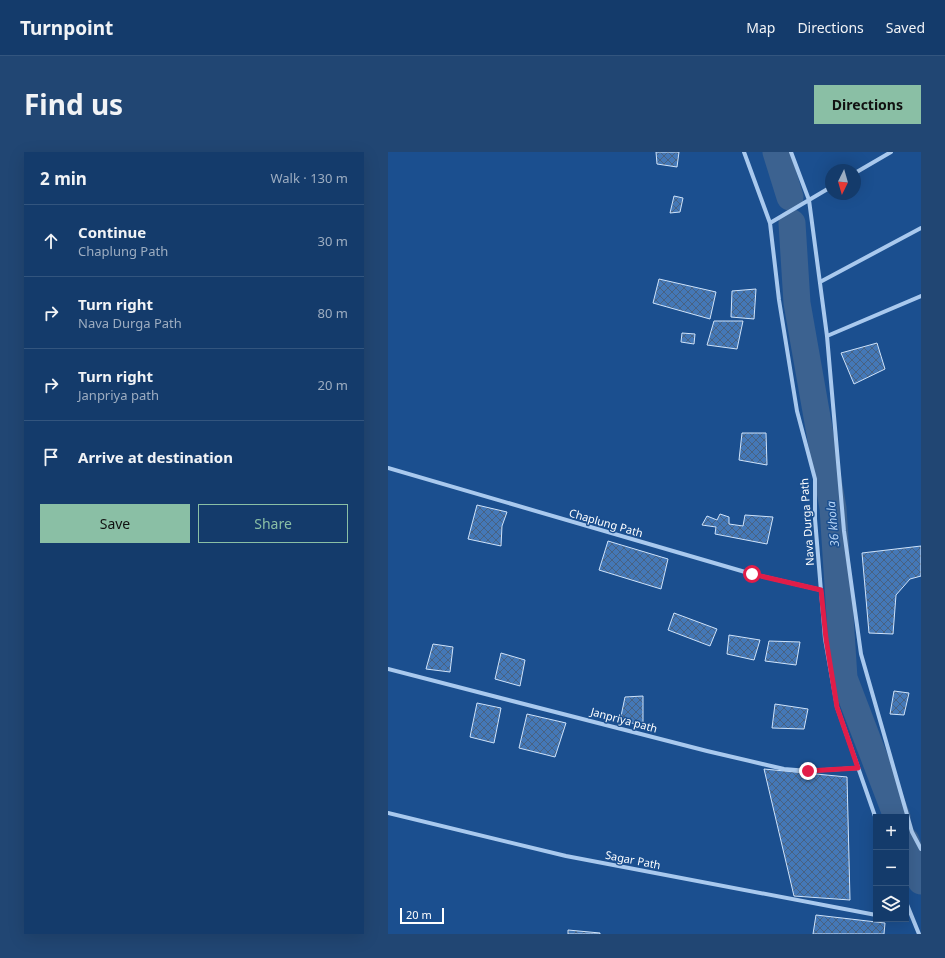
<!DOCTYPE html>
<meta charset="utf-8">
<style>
:root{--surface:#143b6b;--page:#214673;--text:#f1f3f6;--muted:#9dadc1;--line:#33557e;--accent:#8abfa5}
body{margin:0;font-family:"Noto Sans",sans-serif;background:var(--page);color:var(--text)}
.controls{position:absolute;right:12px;bottom:12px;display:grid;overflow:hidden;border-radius:0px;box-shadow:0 4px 16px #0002}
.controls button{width:36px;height:36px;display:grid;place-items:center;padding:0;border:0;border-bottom:1px solid var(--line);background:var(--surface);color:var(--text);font:20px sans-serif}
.compass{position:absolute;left:437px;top:12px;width:36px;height:36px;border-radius:50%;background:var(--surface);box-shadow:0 4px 16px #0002;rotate:185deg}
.scale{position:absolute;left:12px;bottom:10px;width:44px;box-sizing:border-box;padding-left:4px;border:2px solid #fff;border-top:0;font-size:11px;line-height:14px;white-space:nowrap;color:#fff;-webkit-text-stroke:3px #1b4f8f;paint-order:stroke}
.stop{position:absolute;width:12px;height:12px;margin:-9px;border:3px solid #e11d48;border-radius:50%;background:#fff}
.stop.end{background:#e11d48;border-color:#fff;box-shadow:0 1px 4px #0008}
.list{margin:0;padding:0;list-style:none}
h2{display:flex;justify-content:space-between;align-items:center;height:52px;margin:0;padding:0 16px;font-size:17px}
h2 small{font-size:13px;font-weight:400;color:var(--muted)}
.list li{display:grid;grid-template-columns:26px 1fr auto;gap:12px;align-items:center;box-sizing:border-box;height:72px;padding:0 16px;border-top:1px solid var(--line)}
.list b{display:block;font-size:15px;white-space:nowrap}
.list p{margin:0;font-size:13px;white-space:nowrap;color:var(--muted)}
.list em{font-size:13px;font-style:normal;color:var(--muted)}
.actions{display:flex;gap:8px;padding:12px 16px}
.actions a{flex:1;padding:9px 0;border:1px solid var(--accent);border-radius:0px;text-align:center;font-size:14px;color:var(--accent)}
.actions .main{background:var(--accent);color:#111}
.icon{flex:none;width:22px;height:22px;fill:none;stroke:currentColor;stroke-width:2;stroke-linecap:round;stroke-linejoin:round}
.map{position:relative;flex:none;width:533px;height:782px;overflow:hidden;border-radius:0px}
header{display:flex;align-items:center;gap:24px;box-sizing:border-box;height:56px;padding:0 20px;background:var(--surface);border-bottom:1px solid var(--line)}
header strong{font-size:19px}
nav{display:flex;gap:22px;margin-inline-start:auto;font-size:14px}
.intro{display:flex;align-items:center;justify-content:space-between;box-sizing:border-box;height:96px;padding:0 24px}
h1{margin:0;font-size:28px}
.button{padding:10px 18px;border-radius:0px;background:var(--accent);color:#111;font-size:14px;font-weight:700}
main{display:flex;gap:24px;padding:0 24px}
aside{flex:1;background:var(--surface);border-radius:0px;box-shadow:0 4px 16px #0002}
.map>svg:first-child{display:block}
</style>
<header>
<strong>Turnpoint</strong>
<nav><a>Map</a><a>Directions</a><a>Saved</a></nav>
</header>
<div class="intro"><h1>Find us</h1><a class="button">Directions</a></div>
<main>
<aside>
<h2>2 min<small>Walk · 130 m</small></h2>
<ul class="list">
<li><svg class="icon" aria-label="ahead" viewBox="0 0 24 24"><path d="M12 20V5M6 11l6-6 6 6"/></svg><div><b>Continue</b><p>Chaplung Path</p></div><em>30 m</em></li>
<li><svg class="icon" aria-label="right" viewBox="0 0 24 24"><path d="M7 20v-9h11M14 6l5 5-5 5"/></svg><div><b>Turn right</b><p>Nava Durga Path</p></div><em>80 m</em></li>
<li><svg class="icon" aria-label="right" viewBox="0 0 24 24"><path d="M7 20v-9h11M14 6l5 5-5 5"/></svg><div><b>Turn right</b><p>Janpriya path</p></div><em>20 m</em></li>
<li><svg class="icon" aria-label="arrive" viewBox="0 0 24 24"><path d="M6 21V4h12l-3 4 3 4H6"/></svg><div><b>Arrive at destination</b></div></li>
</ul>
<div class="actions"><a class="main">Save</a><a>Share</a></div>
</aside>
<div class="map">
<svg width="533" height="782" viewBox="0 0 533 782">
<defs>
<pattern id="building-cross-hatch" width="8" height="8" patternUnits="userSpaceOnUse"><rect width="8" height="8" fill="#4478b7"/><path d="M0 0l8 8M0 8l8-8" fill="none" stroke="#486282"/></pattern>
</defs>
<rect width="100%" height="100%" fill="#1b4f8f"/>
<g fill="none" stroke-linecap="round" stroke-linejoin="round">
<!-- river -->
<path stroke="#3c6290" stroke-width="27" d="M388,0l14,45
M404,71l5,80 36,205 11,170 53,139
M518,689l15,40"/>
</g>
<!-- building -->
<path fill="url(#building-cross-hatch)" stroke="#cfe3fa" d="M268,0h23l-2,15 -20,-3z
M286,44l9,2 -3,14 -10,1z
M271,127l57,13 -6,27 -57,-16z
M368,137l-2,30 -23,-2 1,-26z
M326,169h29l-6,28 -30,-4z
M294,181l13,1 -1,10 -13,-2z
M489,191l8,26 -31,15 -13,-31z
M354,281h24l1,32 -28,-5z
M89,353l30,7 -5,14 -1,20 -33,-7z
M332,362l9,3v7l14,2 2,-11 28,2 -6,27 -52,-10 1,-7 -14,-2 5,-9 10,4z
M220,389l60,18 -7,30 -62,-19z
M533,394v30l-11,3 -14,16 -3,39 -24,-1 -7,-80z
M286,461l43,16 -7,17 -42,-16z
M341,483l31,5 -6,20 -27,-6z
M381,489l31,1 -4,23 -31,-4z
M45,492l20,3 -3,25 -24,-3z
M113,501l24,7 -5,26 -25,-7z
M506,539l15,2 -5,22 -14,-1z
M255,544v29l-23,-4 5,-24z
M89,551l24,5 -7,35 -24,-6z
M387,552l33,5 -4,20 -32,-1z
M139,562l39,9 -11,34 -36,-9z
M376,617l83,8 3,123 -56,-4z
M428,763l69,8 -1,11h-71z
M180,778l32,3v1h-32z"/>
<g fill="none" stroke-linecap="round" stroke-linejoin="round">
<!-- street -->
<path stroke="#a9c9ee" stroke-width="4" d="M356,0l26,71 9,77 18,111 18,68v40l10,120 12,68 39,112
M403,0l18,48 18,136 17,195 17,123 51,178 9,17
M467,21l36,-21
M382,71l61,-36
M432,130l101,-54
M439,184l94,-40
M0,316l364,106 69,16
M0,517l319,82 77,18 24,2 50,-3
M0,661l178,43 310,59
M518,750l13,32"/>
</g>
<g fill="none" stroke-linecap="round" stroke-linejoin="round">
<!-- route -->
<path stroke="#e11d48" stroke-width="5" d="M364,422l69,16 5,49 11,68 21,61 -50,3"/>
</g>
<g text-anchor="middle" stroke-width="3" stroke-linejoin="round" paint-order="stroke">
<!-- street labels -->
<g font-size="11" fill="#fff" stroke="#1b4f8f">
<text transform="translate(419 370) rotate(-94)" y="4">Nava Durga Path</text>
<text transform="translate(218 371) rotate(16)" y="4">Chaplung Path</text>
<text transform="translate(236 568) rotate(15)" y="4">Janpriya path</text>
<text transform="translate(245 708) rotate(11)" y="4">Sagar Path</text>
</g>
<!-- water labels -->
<g font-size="12" font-style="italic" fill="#b5d3f5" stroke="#1b4f8f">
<text transform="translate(445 372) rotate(-95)" y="4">36 khola</text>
</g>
</g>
</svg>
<div class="controls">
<button>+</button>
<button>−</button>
<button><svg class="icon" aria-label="layers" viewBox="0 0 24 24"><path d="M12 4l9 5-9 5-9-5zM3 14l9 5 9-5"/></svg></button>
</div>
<svg class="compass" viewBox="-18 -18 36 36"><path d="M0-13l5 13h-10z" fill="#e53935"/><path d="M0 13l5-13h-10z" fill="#9dadc1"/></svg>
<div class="scale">20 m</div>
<div class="stop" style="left:364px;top:422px"></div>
<div class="stop end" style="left:420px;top:619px"></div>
</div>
</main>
